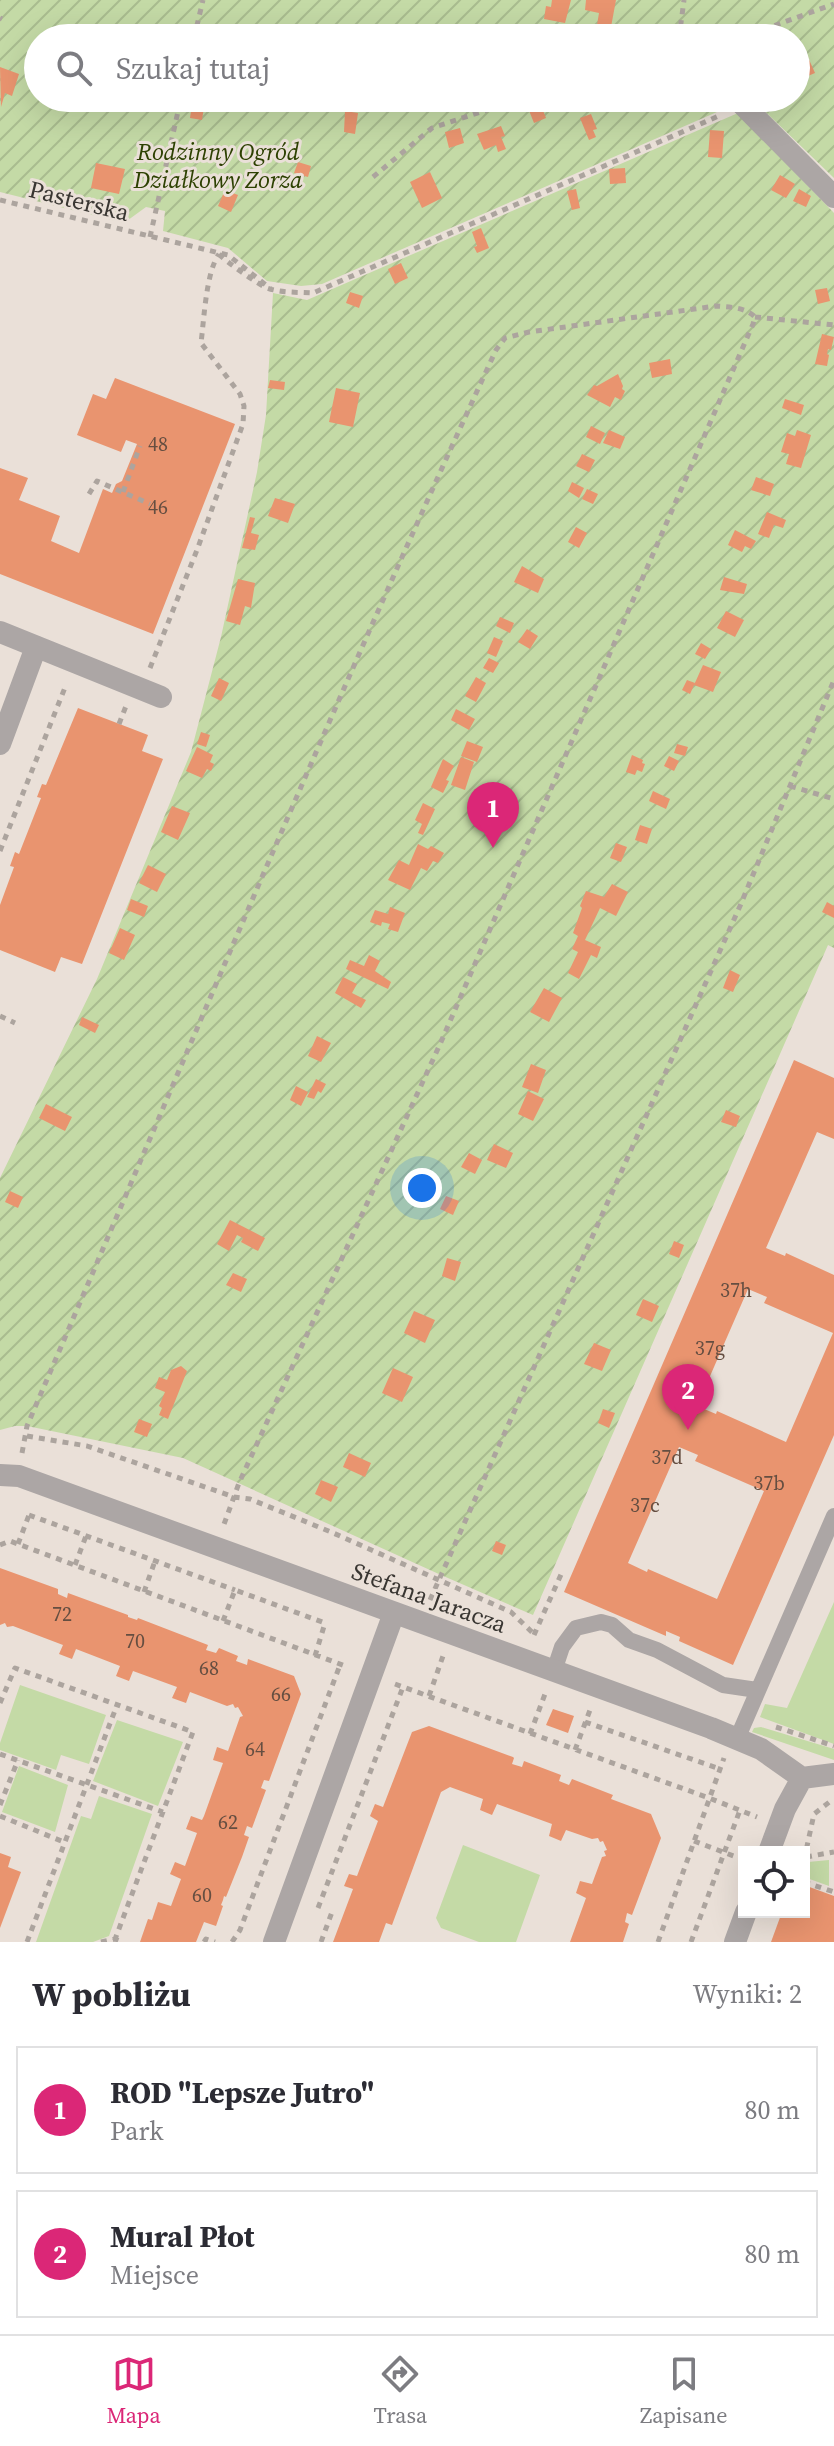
<!DOCTYPE html>
<html lang="pl">
<meta charset="utf-8">
<style>
:root{--surface:#fff;--page:#f2f2f3;--text:#2b2b33;--muted:#7c7c81;--line:#e1e1e2;--accent:#db2777}
body{margin:0;font-family:"Source Serif 4",serif;background:var(--page);color:var(--text)}
.controls{position:absolute;right:24px;bottom:24px;display:grid;overflow:hidden;border-radius:0px;box-shadow:0 8px 32px #0002}
.controls button{width:72px;height:72px;display:grid;place-items:center;padding:0;border:0;border-bottom:2px solid var(--line);background:var(--surface);color:var(--text);font:40px sans-serif}
.you{position:absolute;left:422px;top:1188px;width:28px;height:28px;margin:-20px;border:6px solid #fff;border-radius:50%;background:#1a73e8;box-shadow:0 0 0 12px #1a73e833}
.badge{display:grid;place-items:center;width:52px;height:52px;border-radius:50%;background:var(--accent);color:#fff;font-size:26px;font-weight:700}
.pin{position:absolute;translate:-50% -66px;filter:drop-shadow(0 2px 4px #0008)}
.pin::after{content:'';position:absolute;top:42px;width:28px;height:24px;background:inherit;clip-path:polygon(0 0,100% 0,50% 100%)}
.list{margin:0;padding:0;list-style:none}
h2{display:flex;justify-content:space-between;align-items:center;height:104px;margin:0;padding:0 32px;font-size:34px}
h2 small{font-size:26px;font-weight:400;color:var(--muted)}
.list li{display:grid;grid-template-columns:52px 1fr auto;gap:24px;align-items:center;box-sizing:border-box;height:128px;margin:0 16px 16px;padding:0 16px;border:2px solid var(--line);border-radius:0px}
.list b{display:block;font-size:30px;white-space:nowrap}
.list p{margin:0;font-size:26px;white-space:nowrap;color:var(--muted)}
.list em{font-size:26px;font-style:normal;color:var(--muted)}
.icon{flex:none;width:44px;height:44px;fill:none;stroke:currentColor;stroke-width:2;stroke-linecap:round;stroke-linejoin:round}
.map{position:relative;flex:none;width:834px;height:1942px;overflow:hidden}
.search{position:absolute;background:var(--surface);box-shadow:0 8px 32px #0002;left:24px;right:24px;top:24px;height:88px;display:flex;align-items:center;gap:20px;box-sizing:border-box;padding:0 28px;border-radius:44px;color:var(--muted);font-size:30px}
.sheet{height:392px;background:var(--surface)}
nav{display:flex;justify-content:space-around;align-items:center;box-sizing:border-box;height:112px;border-top:2px solid var(--line);background:var(--surface);font-size:22px;color:var(--muted)}
nav a{display:grid;justify-items:center;gap:4px}
nav .on{color:var(--accent)}
.map>svg:first-child{display:block}
</style>
<div class="map">
<svg width="834" height="1942" viewBox="0 0 834 1942">
<defs>
<pattern id="garden-furrows" width="10" height="10" patternUnits="userSpaceOnUse" patternTransform="scale(2)"><rect width="10" height="10" fill="#c4daa6"/><path d="M-1 1l2-2M0 10L10 0M9 11l2-2" fill="none" stroke="#a9bc8f"/></pattern>
</defs>
<rect width="100%" height="100%" fill="#eae0d8"/>
<!-- grass -->
<path fill="#c4daa6" d="M834,1602v142l-74,-27 5,-13 22,4z
M20,1685l86,30 -17,49 -28,-9 -5,15 -56,-20v-7z
M117,1720l66,22 -25,64 -65,-25z
M761,1727l73,22v11l-82,-28 2,-4z
M19,1766l49,19 -13,47 -53,-20z
M99,1796l53,18 -43,122 -16,6h-57l45,-126 10,3z
M463,1845l77,30 -24,67h-37l-38,-14 -5,-10z
M829,1860v26l-25,-9v-9l4,-6z"/>
<!-- garden -->
<path fill="url(#garden-furrows)" d="M0,0h834v178l-83,-80h45v-60h-758v60h703l-24,14 -395,172 -21,2 -34,-5 -39,-33 -65,-17 2,-20 -19,-4 -22,16 -124,-31z
M738,113l96,100v735l-6,-3 -295,670 -92,-40 -258,-117 -156,-32h-12l-15,4v-252l97,-199 94,-227 30,-115 36,-165 9,-57 7,-122 34,7z"/>
<!-- building -->
<path fill="#e9946f" fill-rule="evenodd" d="M552,0h19l-6,23 -21,-4 2,-13 5,1z
M586,0h30l-5,27 -14,-2 2,-12 -14,-3z
M807,55l8,18 -19,8v-21z
M0,67l19,7 -7,22 -7,-3 -4,14z
M193,98h21l-1,10 -9,-1 -2,13 -12,-2z
M540,103l6,15 -12,5 -6,-15z
M345,111l13,2 -3,21 -11,-2z
M591,114l6,15 -4,1 3,7 -7,3 -9,-22z
M501,126l4,10 -4,1 5,12 -8,3 -2,-7 -12,5 -7,-16z
M460,128l4,15 -15,5 -4,-16z
M710,130l14,1 -2,27 -14,-1z
M298,162l13,4 -3,11 -14,-4z
M96,163l29,6 -6,25 -28,-6z
M625,168l1,15 -16,1 -1,-15z
M430,172l12,26 -20,10 -12,-26z
M780,175l15,9 -9,14 -15,-8z
M576,189l4,19 -8,2 -5,-19z
M799,189l12,7 -5,11 -13,-6z
M225,190l13,5 -7,17 -13,-6z
M481,228l8,20 -12,5 -3,-6 3,-1 -5,-14z
M401,263l7,15 -13,6 -7,-15z
M827,288l3,13 -12,3 -3,-14z
M350,292l13,4 -4,12 -13,-5z
M822,334l12,3 -3,13 -3,-1 -1,5 2,1 -2,11 -12,-2z
M670,359l2,15 -20,4 -3,-15z
M618,374l5,12 -1,3 3,2 -4,9 -6,-3 -5,10 -23,-12 7,-10 3,1z
M115,378l120,46 -82,210 -153,-60v-106l28,10 -9,22 41,16 -9,25 28,12 24,-64 9,4 4,-9 6,-3 15,-37 -11,-4 -5,12 -44,-17 16,-41 13,5z
M270,380l15,2 -1,8 -16,-2z
M336,388l24,5 -7,34 -24,-5z
M785,399l19,6 -3,10 -19,-7z
M591,426l14,7 -5,11 -14,-7z
M609,430l16,7 -5,12 -17,-6z
M797,430l14,5 -10,33 -15,-4 3,-10 -8,-2 6,-19 8,3z
M582,454l13,6 -6,12 -13,-6z
M756,477l18,7 -4,12 -19,-6z
M572,482l12,6 -5,10 -11,-7z
M587,489l11,5 -5,10 -11,-5z
M275,498l20,6 -7,19 -20,-7z
M767,512l19,8 -3,8 -9,-3 -5,13 -11,-4z
M250,517l5,1 -4,15 8,2 -4,15 -13,-2z
M576,527l11,6 -8,15 -11,-6z
M735,530l21,11 -5,8 -6,-3 -3,6 -14,-7z
M522,566l22,13 -6,14 -24,-11z
M724,577l23,7 -3,10 -24,-4z
M238,579l17,4 -4,25 -6,-2 -5,19 -14,-4z
M726,611l18,9 -9,17 -18,-9z
M500,617l14,6 -4,10 -14,-7z
M527,629l11,7 -8,13 -12,-7z
M494,637l9,4 -7,16 -9,-4z
M701,643l10,6 -6,10 -10,-5z
M489,658l10,5 -6,10 -10,-5z
M703,665l18,7 -8,20 -19,-7z
M476,677l10,6 -10,19 -11,-6z
M219,678l10,5 -8,18 -10,-5z
M687,680l8,3 -5,11 -8,-4z
M78,708l70,27 -6,16 21,8 -81,205 -21,-7 -6,15 -55,-22v-45l14,-38 -4,-1 5,-14 4,2 22,-56 -4,-1 5,-13 4,1z
M456,709l19,10 -6,11 -18,-10z
M201,732l9,3 -4,12 -9,-3z
M467,741l16,6 -6,15 -16,-6z
M677,744l11,3 -3,9 -11,-3z
M197,747l16,8 -3,7 4,2 -3,7 -4,-2 -5,9 -16,-7z
M632,755l11,5 -1,3 3,1 -3,8 -5,-2 -2,5 -9,-3z
M669,756l10,5 -5,10 -10,-5z
M461,757l13,5 -9,28 -14,-5z
M443,759l11,7 -8,14 3,1 -6,12 -12,-6z
M653,791l17,8 -4,10 -17,-8z
M423,803l12,6 -12,26 -5,-2 4,-9 -7,-4z
M172,806l18,7 -12,27 -17,-8z
M640,825l12,4 -5,15 -12,-4z
M616,843l11,4 -6,15 -11,-4z
M418,844l10,5 3,-3 13,7 -6,10 -5,-2 -6,10 -6,-3 -11,22 -22,-10 11,-20 10,5z
M148,865l18,9 -9,18 -18,-9z
M612,884l16,8 -12,24 -16,-8 -15,32 16,7 -4,11 -6,-3 -12,24 -11,-6 10,-21 -6,-3 6,-13 -5,-3 9,-25 -2,-2 6,-15 18,6z
M131,899l17,7 -4,11 -17,-7z
M827,902l7,4v12l-12,-6z
M390,907l15,6 -7,19 -10,-3 2,-5 -8,-2 -1,4 -11,-4 5,-12 13,4z
M120,928l15,7 -11,25 -15,-7z
M369,955l11,6 -5,10 16,11 -3,7 -42,-20 4,-9 14,6z
M730,970l10,5 -7,17 -10,-4z
M343,977l14,7 -5,9 14,7 -5,8 -26,-15z
M544,988l18,10 -13,24 -19,-10z
M82,1017l17,8 -4,8 -16,-8z
M317,1036l14,7 -10,19 -13,-6z
M794,1060l40,18v61l-17,-7 -51,116 19,8 1,-3 48,22v160l-101,230 -54,-24 1,-4 -14,-6v5l-102,-44zM748,1289l19,8 -3,6 69,30 -47,109 -69,-31 -1,3 -19,-8zM679,1447l19,8 -3,6 69,30 -47,108 -69,-30 -1,3 -19,-9z
M531,1064l15,6 -8,23 -16,-6z
M316,1079l10,5 -5,9 -3,-2 -4,8 -7,-2z
M296,1086l12,6 -7,14 -11,-6z
M528,1091l16,8 -11,22 -15,-7z
M46,1104l26,13 -7,14 -26,-13z
M726,1110l14,6 -4,11 -15,-5z
M494,1144l19,9 -7,15 -19,-8z
M469,1153l13,7 -7,14 -14,-7z
M10,1191l13,6 -5,11 -13,-6z
M446,1196l13,5 -6,14 -13,-6z
M230,1220l35,18 -7,13 -17,-9 2,-4 -6,-3 -8,16 -12,-7z
M674,1241l10,4 -5,13 -10,-4z
M447,1258l14,4 -6,19 -13,-5z
M233,1273l14,6 -6,13 -15,-7z
M643,1299l16,7 -7,16 -16,-7z
M414,1311l21,9 -10,23 -21,-10z
M594,1343l17,7 -9,21 -18,-7z
M181,1366l6,5 -19,48 -9,-4 3,-7 -3,-2 6,-14 -10,-4 4,-11 8,3 4,-10z
M393,1368l20,9 -11,25 -20,-9z
M603,1409l12,4 -6,15 -11,-5z
M139,1419l13,5 -5,13 -13,-5z
M349,1453l22,10 -6,14 -22,-10z
M321,1480l17,7 -7,15 -16,-8z
M496,1541l10,4 -4,10 -10,-4z
M0,1568l58,21v5l9,4 1,-5 60,22v2l9,3 1,-2 70,27 -2,5 10,3 3,-5 19,8 -2,5 11,4 1,-6 46,17 7,18 -32,87 -5,-1 -3,8 5,2 -14,38 -5,-2 -3,9 5,2 -7,20 -16,40 -2,-1 -1,4 -2,5 2,1 -7,20 -12,-4 -8,20h-56l8,-23 4,1 6,-18 13,4 10,-27 -11,-5 5,-12 10,4 12,-33 -11,-4 5,-13 11,4 2,-4 19,-53 -10,-3 4,-13 11,4 12,-34 3,-1 -5,-9 -3,1 -2,-4 -6,2 -37,-14 -4,11 -14,-5 5,-11 -44,-16 -4,10 -13,-5 4,-10 -44,-17 -4,10 -13,-5 4,-9 -50,-19 -6,1 -2,-4 -5,2z
M553,1709l21,7 -6,17 -22,-8z
M429,1726l84,31 1,1 -2,6 10,3 2,-6 37,14 -2,6 10,4 3,-6 41,16 -2,4 40,15 10,24 -29,77 -5,-2 -2,9 4,2 -6,18h-53l16,-44 -10,-5 4,-12 12,3 10,-27 4,-1 -2,-5 3,-1 -4,-9 -3,1 -2,-4 -6,1 -26,-9 -5,11 -12,-5 3,-12 -55,-20 -5,11 -12,-5 3,-11 -33,-12 -9,5 -49,133 -6,-2 -7,19h-46l20,-53 -9,-3 5,-12 8,2 21,-55 -8,-5 5,-12 8,3 29,-75z
M0,1853l11,4 -3,10 13,5 -21,56z
M804,1885l30,11v46h-63l11,-30h22z"/>
<g fill="none" stroke-linecap="round" stroke-linejoin="round">
<!-- path -->
<path stroke="#aca49e" stroke-width="5" stroke-dasharray="6 6" stroke-linecap="butt" d="M0,18l2,1
M422,30l51,8
M194,38l9,-38
M679,38l5,-38
M716,38l49,-9 69,-25
M495,107l1,-9
M373,177l59,-49 91,-30
M0,200l228,55 43,34
M150,237l31,-139
M219,254c6,7 40,31 48,34 14,5 31,4 46,5l408,-178
M755,317l79,8
M123,492l17,-46
M89,494l8,-13 53,23
M150,668l47,-118 46,-126 1,-18 -4,-12 -39,-51c3,-23 5,-71 18,-89
M119,724l7,-18
M790,786l44,13
M0,851l66,-166
M0,1016l15,7
M27,1436l60,10 147,51 16,2 81,33 180,80 24,23
M22,1453l5,-27c155,-360 305,-721 469,-1076l9,-12 24,-6 187,-26c13,1 29,1 39,11l-2,7 -312,718 -202,441 -16,44
M29,1515l206,75
M18,1544l11,-29
M0,1545l10,-4 8,3 330,123
M75,1565l11,-29
M144,1592l11,-31
M430,1600l310,-694 94,-226
M223,1621l12,-31 90,33
M534,1635l29,-65
M315,1656l10,-33
M395,1684l314,114 48,19
M429,1696l14,-40
M0,1703l15,-35 178,64 -79,210
M585,1722l135,47
M776,1727l58,19
M530,1734l15,-40
M575,1750l15,-40
M0,1754l163,58
M0,1805l18,-45
M0,1816l64,26
M694,1841l50,19
M806,1857l28,-5
M804,1860l10,-46 18,-14
M804,1882l30,10
M318,1908l85,-221
M27,1942l90,-237
M101,1942l14,-3 8,3
M204,1942l2,-3 9,3
M232,1942l8,-12 100,-265
M321,1942l11,-30
M658,1942l66,-184
M691,1942l49,-132"/>
<!-- service -->
<path stroke="#aca6a5" stroke-width="16" d="M554,1671l8,-24 14,-19 25,-6 11,3 17,15 28,10 66,35 34,5
M737,1739l97,-223"/>
<!-- pedestrian -->
<path stroke="#aca6a5" stroke-width="22" d="M742,104l92,93"/>
<!-- minor -->
<path stroke="#aca6a5" stroke-width="22" d="M0,632l161,65
M0,744l36,-97
M0,1475l19,1 692,252 50,21 41,29 32,-4
M769,1852l16,-43 17,-31
M274,1942l120,-329
M735,1942l11,-30"/>
</g>
<g text-anchor="middle" stroke-width="6" stroke-linejoin="round" paint-order="stroke">
<!-- number labels -->
<g font-size="20" fill="#654e41">
<text x="158" y="451">48</text>
<text x="158" y="514">46</text>
<text x="736" y="1297">37h</text>
<text x="710" y="1355">37g</text>
<text x="667" y="1464">37d</text>
<text x="769" y="1490">37b</text>
<text x="645" y="1512">37c</text>
<text x="62" y="1621">72</text>
<text x="135" y="1648">70</text>
<text x="209" y="1675">68</text>
<text x="281" y="1701">66</text>
<text x="255" y="1756">64</text>
<text x="228" y="1829">62</text>
<text x="202" y="1902">60</text>
</g>
<!-- park labels -->
<g font-size="24" font-style="italic" fill="#2d4102" stroke="#eae0d8">
<text x="218" y="160">Rodzinny Ogród<tspan x="218" dy="28">Działkowy Zorza</tspan></text>
</g>
<!-- street labels -->
<g font-size="24" fill="#393632" stroke="#eae0d8">
<text transform="translate(79 201) rotate(14)" y="8">Pasterska</text>
<text transform="translate(429 1598) rotate(20)" y="8">Stefana Jaracza</text>
</g>
</g>
</svg>
<div class="controls">
<button><svg class="icon" aria-label="locate" viewBox="0 0 24 24"><circle cx="12" cy="12" r="6"/><path d="M12 2v4M12 18v4M2 12h4M18 12h4"/></svg></button>
</div>
<div class="you"></div>
<div class="pin badge" style="left:493px;top:848px">1</div>
<div class="pin badge" style="left:688px;top:1430px">2</div>
<div class="search"><svg class="icon" aria-label="search" viewBox="0 0 24 24"><circle cx="10" cy="10" r="6"/><path d="M15 15l6 6"/></svg>Szukaj tutaj</div>
</div>
<section class="sheet">
<h2>W pobliżu<small>Wyniki: 2</small></h2>
<ul class="list">
<li><span class="badge">1</span><div><b>ROD &quot;Lepsze Jutro&quot;</b><p>Park</p></div><em>80 m</em></li>
<li><span class="badge">2</span><div><b>Mural Płot</b><p>Miejsce</p></div><em>80 m</em></li>
</ul>
</section>
<nav>
<a class="on"><svg class="icon" aria-label="map" viewBox="0 0 24 24"><path d="M3 6l6-2 6 2 6-2v14l-6 2-6-2-6 2zM9 4v14M15 6v14"/></svg>Mapa</a>
<a><svg class="icon" aria-label="directions" viewBox="0 0 24 24"><path d="M12 3l9 9-9 9-9-9zM9 14v-3h6M13 9l2 2-2 2"/></svg>Trasa</a>
<a><svg class="icon" aria-label="saved" viewBox="0 0 24 24"><path d="M7 4h10v16l-5-4-5 4z"/></svg>Zapisane</a>
</nav>
